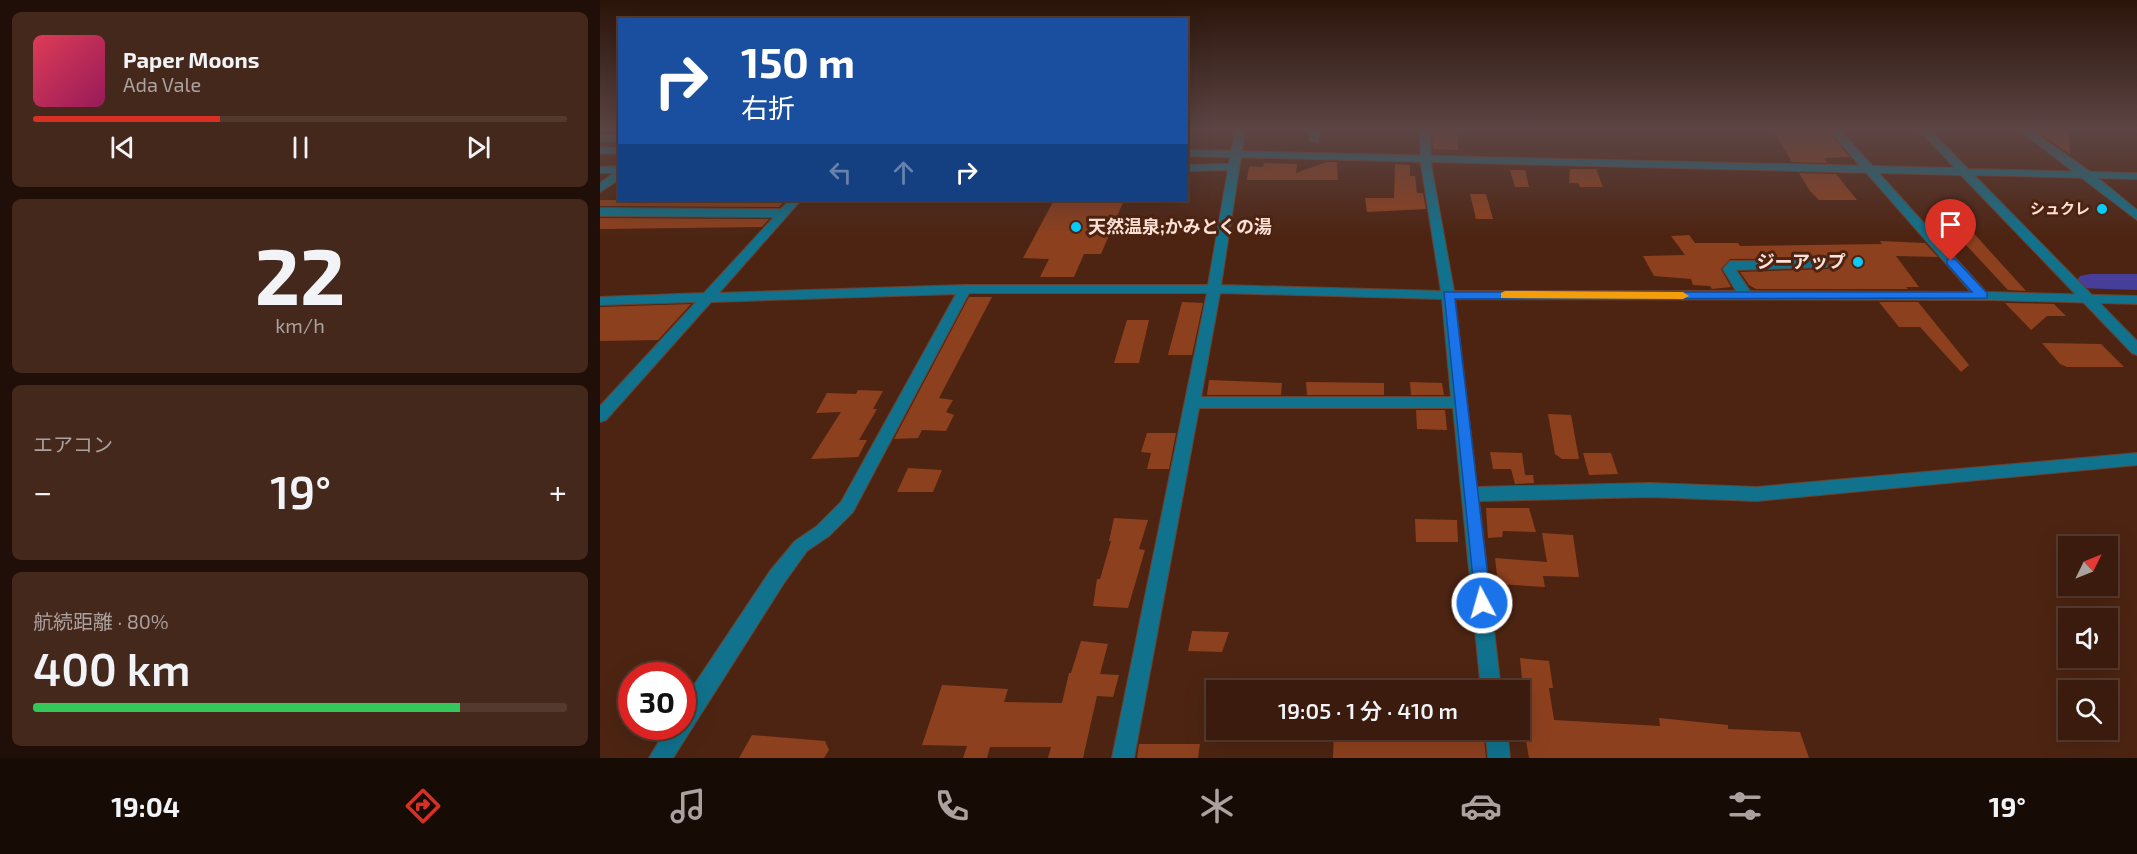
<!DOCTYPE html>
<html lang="ja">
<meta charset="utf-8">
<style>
:root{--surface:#3a1b0e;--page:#45281c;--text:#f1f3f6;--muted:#aba19e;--line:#54392e;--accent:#d93025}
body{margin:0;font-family:"Exo 2","Noto Sans JP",sans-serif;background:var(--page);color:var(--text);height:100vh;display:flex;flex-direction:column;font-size:22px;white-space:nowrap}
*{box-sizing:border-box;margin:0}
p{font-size:20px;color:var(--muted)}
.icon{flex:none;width:33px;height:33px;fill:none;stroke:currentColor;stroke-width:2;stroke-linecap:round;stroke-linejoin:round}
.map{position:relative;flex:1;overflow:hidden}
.panel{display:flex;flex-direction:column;gap:12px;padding:12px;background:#200f08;width:600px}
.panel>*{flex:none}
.top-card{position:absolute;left:18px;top:18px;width:570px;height:183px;border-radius:0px;box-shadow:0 6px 24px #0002,0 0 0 2px var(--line);background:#1a4fa0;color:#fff;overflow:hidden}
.needle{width:39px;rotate:47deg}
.tools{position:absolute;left:1458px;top:536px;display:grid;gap:12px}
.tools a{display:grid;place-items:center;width:60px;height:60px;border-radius:0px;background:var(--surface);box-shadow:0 6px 24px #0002,0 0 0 2px var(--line);font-size:30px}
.speed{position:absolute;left:18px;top:662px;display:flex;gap:12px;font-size:30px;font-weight:700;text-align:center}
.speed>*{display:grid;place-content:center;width:78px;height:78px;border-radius:50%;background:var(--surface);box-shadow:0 6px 24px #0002,0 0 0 2px var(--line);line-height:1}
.speed .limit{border:9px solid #d22;background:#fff;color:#111}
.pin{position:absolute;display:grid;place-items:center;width:51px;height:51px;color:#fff;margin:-62px -26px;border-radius:50% 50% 50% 0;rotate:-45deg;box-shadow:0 0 6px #0007}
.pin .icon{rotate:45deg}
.me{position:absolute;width:66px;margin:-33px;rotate:354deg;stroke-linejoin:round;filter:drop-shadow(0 0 4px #0008)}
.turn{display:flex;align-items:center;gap:21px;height:126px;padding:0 24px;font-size:27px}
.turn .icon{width:78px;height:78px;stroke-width:2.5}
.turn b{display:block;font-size:42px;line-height:51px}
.lanes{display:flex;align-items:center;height:57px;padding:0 24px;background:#0003;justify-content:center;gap:30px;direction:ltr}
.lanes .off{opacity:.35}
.big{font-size:45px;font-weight:600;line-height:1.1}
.panel .tile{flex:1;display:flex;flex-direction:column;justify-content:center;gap:9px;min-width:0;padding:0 21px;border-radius:9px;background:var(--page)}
.panel .dial{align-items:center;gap:0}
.dial b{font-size:78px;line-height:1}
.song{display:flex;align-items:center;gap:18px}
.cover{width:72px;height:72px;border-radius:9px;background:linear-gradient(135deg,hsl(350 70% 55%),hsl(330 70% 35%))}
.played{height:6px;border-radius:3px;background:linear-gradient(90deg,var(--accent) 35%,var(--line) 35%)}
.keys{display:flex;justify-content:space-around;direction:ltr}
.heat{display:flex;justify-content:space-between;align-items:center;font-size:33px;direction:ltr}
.charge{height:9px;border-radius:4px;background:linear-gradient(90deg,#34c759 80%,var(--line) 0)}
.trip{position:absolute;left:606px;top:680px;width:324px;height:60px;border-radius:0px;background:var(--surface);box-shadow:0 6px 24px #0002,0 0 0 2px var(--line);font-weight:600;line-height:60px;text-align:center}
.tabs{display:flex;height:96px;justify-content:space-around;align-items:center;background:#170b06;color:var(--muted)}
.tabs .icon{width:42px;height:42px}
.tabs .active{color:var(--accent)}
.tabs b{font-size:27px;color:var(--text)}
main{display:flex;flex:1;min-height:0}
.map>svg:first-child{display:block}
</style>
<main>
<section class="panel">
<div class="tile">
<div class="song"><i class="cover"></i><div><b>Paper Moons</b><p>Ada Vale</p></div></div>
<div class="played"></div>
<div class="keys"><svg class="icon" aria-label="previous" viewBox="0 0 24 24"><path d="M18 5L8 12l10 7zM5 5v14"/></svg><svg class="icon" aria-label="pause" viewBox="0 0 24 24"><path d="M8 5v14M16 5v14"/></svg><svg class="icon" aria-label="next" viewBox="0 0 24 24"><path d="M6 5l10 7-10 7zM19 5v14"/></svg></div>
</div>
<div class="tile dial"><b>22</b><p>km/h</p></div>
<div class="tile"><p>エアコン</p>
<div class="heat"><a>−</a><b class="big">19°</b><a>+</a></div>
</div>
<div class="tile"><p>航続距離 · 80%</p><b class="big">400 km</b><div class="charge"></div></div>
</section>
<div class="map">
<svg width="1537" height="758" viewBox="0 0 1537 758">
<rect width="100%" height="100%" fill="#4d2412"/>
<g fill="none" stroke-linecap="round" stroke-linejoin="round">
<!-- river -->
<path fill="#463e99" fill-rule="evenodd" d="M1490,274H1537V290L1480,288L1476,282L1480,276Z"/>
</g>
<!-- building -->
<g fill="#8d401e">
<path d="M832,130H857L858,150L833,149Z"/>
<path d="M1173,130H1227L1250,157L1224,158L1227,163L1192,162Z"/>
<path d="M1435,130H1469L1470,154Z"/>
<path d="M727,162H737L738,180H647L649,166L663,167L664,163L697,164L696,173Z"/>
<path d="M795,164L810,165V176H815L817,193H823L826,209L767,212L765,198H794Z"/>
<path d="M970,169H996L1003,187H980L978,183H969Z"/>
<path d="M910,170H925L929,187H915Z"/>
<path d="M1199,173L1236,174L1257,200H1219L1210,191Z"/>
<path d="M870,194H886L893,219H876Z"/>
<path d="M0,200H185L179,207L0,206Z"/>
<path d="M454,200H524L501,254H484L474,277H440L449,259L423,258Z"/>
<path d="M1340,217H1359L1426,291L1408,290Z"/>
<path d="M0,218L169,219L162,227L0,229Z"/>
<path d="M1089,235L1095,243H1138L1140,246L1282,244L1280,241L1325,243L1338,257L1296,256L1319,287H1306L1308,289H1156L1149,285L1140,272L1228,269L1229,260L1222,258L1130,259L1121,269L1131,287L1112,289L1110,286L1093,285L1091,279L1054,276L1043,256L1085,255L1071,236Z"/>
<path d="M369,297H392L339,398L353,400L346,412L354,415L346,431L322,430L318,438L294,439Z"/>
<path d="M582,302L603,303L592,355H568Z"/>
<path d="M1279,302H1318L1369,365L1361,372L1320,327H1299Z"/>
<path d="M1405,303L1454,304L1466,316H1447L1431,330Z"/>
<path d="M91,304L58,340L0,341V307Z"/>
<path d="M527,320H549L539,363H514Z"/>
<path d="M1442,343L1501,344L1524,367H1467L1460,364Z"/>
<path d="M609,380L682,383L681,395H607Z"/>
<path d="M706,382L784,383V395H707Z"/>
<path d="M810,382L842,383L844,395H811Z"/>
<path d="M258,390L283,391L273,409H277L259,440H267L258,457L211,459L241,412L216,413L227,393L256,394Z"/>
<path d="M816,410H845L847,430L817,429Z"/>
<path d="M948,414L971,415L979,459H962L955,454Z"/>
<path d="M547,433H576L569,469H547L551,453L541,452Z"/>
<path d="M890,452L922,453L925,475H933L934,483L915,484L911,469H893Z"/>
<path d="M983,453H1011L1018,474L989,475Z"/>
<path d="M308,468L342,470L333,492H297Z"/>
<path d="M886,508H929L936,532L903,531L902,537L888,538Z"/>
<path d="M514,518L548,520L539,549L545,550L528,608L493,606L497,579H500L511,541H509Z"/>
<path d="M815,519L857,520L858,542H816Z"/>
<path d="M942,533L973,535L979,577L943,576L945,587L898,584L895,558L947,562Z"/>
<path d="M592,631L629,632L622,652L588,651Z"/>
<path d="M481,641L508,644L500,674L519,675L513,697L497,696L483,758H448L451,747H390L387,758H363L367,746L322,745L342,685L408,689L404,702L462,703L469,673H471Z"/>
<path d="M920,658L949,661L953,688H949L954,720L1060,726L1059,718L1128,725V729L1200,732L1209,758H929L921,711H925Z"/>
<path d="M734,729H883L886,758H733Z"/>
<path d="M152,735L225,741L229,750L224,758H139Z"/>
<path d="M539,744H600L598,758H537Z"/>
</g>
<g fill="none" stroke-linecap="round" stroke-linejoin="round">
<defs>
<g id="minor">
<path d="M635,130H645L621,285L841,291L821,164L820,130H830L831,164L854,291H1136L1123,269L1130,261L1222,260L1227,261L1228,264L1227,267L1136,270L1150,291L1371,292L1229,130H1240L1386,292L1537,296V304L1392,300L855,299L877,487L1050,483L1157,487L1537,453V465L1157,501L1050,497L879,501L901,690H881L853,408H599L534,758H512L607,293H369L253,512L229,536L207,551L184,583L73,758H49L68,726H82V703L170,571L195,541L217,526L241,502L356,294L111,302L6,420L0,422V406L96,302L0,305V297L104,293L174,217L0,216V208L181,209L190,200H201L119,293L365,285H608L628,170L586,171V165L629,164ZM620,293L842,299L851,397H601Z"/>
<path d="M710,130H720L718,142L709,140Z"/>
<path d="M1419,130H1431L1492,173L1537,210V220Z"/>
<path d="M0,147L20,148V154L0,153Z"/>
<path d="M20,166V179L0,192V183L14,173H0V167Z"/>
<path d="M885,729H907L910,758H888Z"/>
</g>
<g id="tertiary">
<path d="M1319,130H1330L1368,169L1537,173V179L1374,175L1537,341V355L1532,353L1361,175L586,156V150L1355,168Z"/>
<rect x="0" y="135" width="20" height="6"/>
</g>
</defs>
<!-- minor casing -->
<use href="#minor" stroke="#694231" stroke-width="2"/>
<!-- tertiary casing -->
<use href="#tertiary" stroke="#694231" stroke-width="2"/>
<!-- minor -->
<use href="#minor" fill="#10728d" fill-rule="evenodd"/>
<!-- tertiary -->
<use href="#tertiary" fill="#10728d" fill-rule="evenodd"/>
</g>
<!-- sky -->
<linearGradient id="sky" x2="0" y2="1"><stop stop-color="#2a140a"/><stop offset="0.55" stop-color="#5c4544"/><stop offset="1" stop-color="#5c4544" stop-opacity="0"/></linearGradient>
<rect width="1537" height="236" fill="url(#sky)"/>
<!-- route -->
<path fill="#1a73e8" stroke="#114b97" stroke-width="1.5" d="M1347,259H1355L1387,293V298L855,299L891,603L888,608L882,610L876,608L844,292H1372L1347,264Z"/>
<!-- slow -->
<path fill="#f59e0b" d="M905,291L1083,292L1089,296L1083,299L901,298V293Z"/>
<!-- markers -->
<g fill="#08cbfa" stroke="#4d2412" stroke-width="2">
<circle cx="1502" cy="209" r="6"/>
<circle cx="476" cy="227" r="6"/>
<circle cx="1258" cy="262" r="6"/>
</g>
<g text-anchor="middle" stroke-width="6" stroke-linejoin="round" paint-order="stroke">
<!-- far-poi labels -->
<g font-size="15" font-weight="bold" fill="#fde1d6" stroke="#4d2412" text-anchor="end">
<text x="1490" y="214">シュクレ</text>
</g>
<!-- poi labels -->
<g font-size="18" font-weight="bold" fill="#fde1d6" stroke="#4d2412" text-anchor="start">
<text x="488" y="233">天然温泉;かみとくの湯</text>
<text x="1246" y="268" text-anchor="end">ジーアップ</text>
</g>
</g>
</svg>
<div class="tools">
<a><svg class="needle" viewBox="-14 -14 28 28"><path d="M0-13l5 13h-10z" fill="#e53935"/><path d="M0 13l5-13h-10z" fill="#aba19e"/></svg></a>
<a><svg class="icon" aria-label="sound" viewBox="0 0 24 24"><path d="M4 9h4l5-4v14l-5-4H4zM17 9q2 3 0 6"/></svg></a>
<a><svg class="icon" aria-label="search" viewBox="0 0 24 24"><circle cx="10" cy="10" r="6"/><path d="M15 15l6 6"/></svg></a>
</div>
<div class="speed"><div class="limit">30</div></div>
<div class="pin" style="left:1351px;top:261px;background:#d93025"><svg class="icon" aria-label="arrive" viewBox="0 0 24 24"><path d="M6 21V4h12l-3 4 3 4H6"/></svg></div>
<svg class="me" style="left:882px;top:603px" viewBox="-20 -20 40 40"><circle r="17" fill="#1a73e8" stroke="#fff" stroke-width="3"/><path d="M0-11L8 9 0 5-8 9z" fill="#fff"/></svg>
<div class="trip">19:05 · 1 分 · 410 m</div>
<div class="top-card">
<div class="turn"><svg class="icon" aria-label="right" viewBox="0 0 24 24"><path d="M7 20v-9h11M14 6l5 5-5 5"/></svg><div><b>150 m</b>右折</div></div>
<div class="lanes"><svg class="icon off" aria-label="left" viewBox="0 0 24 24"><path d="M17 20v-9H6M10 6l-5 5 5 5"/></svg><svg class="icon off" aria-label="ahead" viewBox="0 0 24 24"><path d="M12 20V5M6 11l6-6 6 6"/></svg><svg class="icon" aria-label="right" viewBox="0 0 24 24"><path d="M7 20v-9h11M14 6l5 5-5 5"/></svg></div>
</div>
</div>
</main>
<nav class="tabs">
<b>19:04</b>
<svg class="icon active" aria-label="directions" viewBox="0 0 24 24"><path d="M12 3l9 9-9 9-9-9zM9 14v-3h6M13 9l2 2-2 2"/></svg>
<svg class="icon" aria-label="music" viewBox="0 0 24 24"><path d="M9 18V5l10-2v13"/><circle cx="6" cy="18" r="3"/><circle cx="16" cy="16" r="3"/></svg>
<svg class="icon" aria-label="phone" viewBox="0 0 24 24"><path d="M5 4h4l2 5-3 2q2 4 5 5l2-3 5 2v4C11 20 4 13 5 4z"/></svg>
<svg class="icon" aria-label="climate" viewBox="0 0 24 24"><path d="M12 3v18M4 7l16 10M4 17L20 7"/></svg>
<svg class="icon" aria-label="car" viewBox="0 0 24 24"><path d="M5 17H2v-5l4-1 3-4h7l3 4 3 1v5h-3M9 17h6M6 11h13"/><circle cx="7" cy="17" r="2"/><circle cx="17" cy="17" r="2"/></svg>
<svg class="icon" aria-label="filters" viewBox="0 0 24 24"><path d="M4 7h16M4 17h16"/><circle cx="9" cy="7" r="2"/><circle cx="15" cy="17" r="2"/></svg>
<b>19°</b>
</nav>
